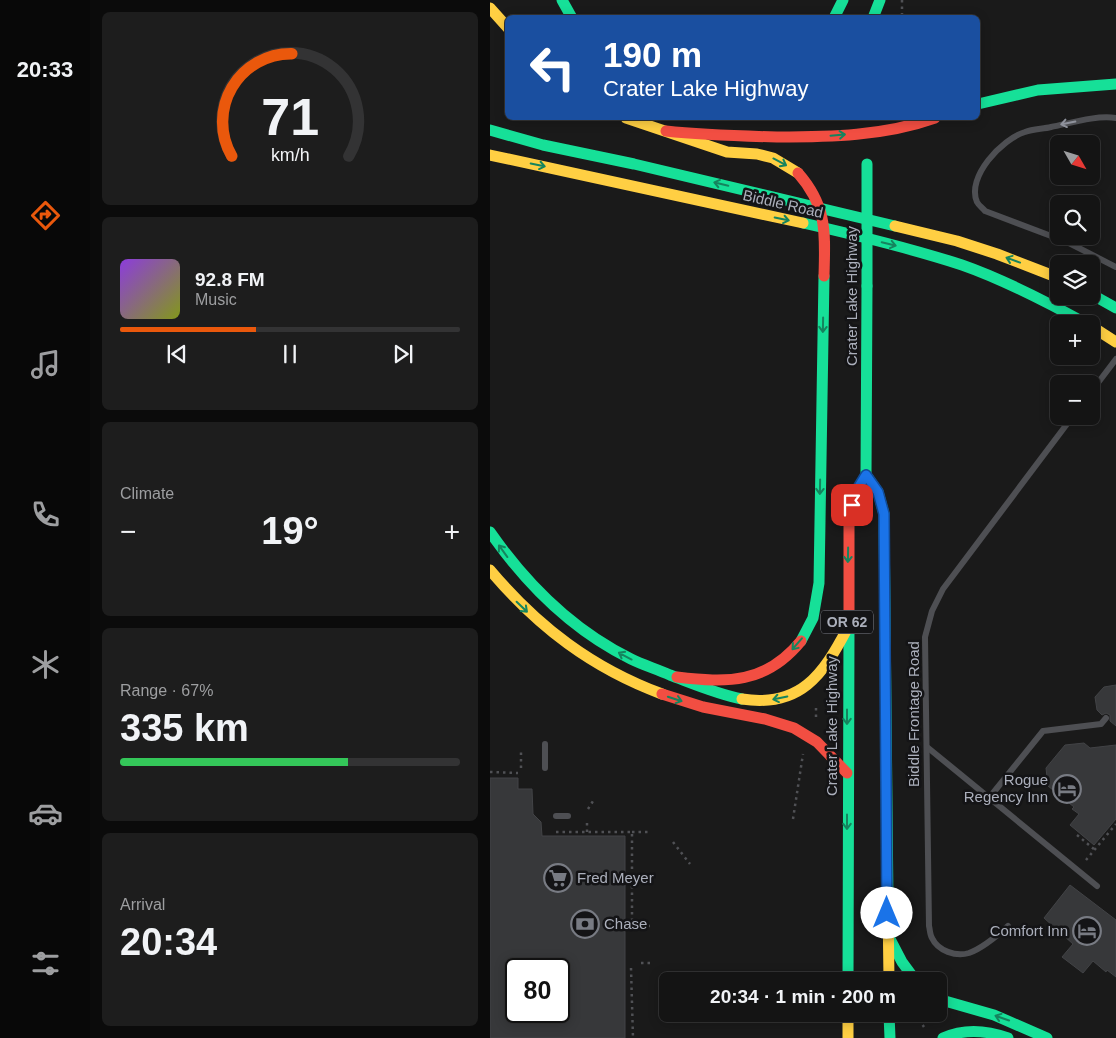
<!DOCTYPE html>
<meta charset="utf-8">
<style>
:root{--surface:#141414;--page:#1d1d1d;--text:#f1f3f6;--muted:#9d9ea0;--line:#333334;--accent:#ea580c}
body{margin:0;font-family:Helvetica,sans-serif;background:var(--page);color:var(--text);height:100vh;display:flex;flex-direction:column;font-size:19px;white-space:nowrap}
*{box-sizing:border-box;margin:0}
p{font-size:16px;color:var(--muted)}
.icon{flex:none;width:28px;height:28px;fill:none;stroke:currentColor;stroke-width:2;stroke-linecap:round;stroke-linejoin:round}
.map{position:relative;flex:1;overflow:hidden}
.drawer{display:flex;flex-direction:column;gap:12px;padding:12px;background:#0b0b0b;width:400px}
.drawer>*{flex:none}
.hud{position:absolute;left:15px;top:15px;width:475px;height:105px;border-radius:8px;box-shadow:0 2px 12px #0003,0 0 0 1px var(--line);background:#1a4fa0;color:#fff;overflow:hidden}
.needle{width:32px;rotate:129deg}
.buttons{position:absolute;left:560px;top:135px;display:grid;gap:10px}
.buttons a{display:grid;place-items:center;width:50px;height:50px;border-radius:8px;background:var(--surface);box-shadow:0 2px 12px #0003,0 0 0 1px var(--line);font-size:25px}
.speed{position:absolute;left:15px;top:958px;display:flex;gap:10px;font-size:25px;font-weight:700;text-align:center}
.speed>*{display:grid;place-content:center;width:65px;height:65px;border-radius:50%;background:var(--surface);box-shadow:0 2px 12px #0003,0 0 0 1px var(--line);line-height:1}
.speed .limit{border:2px solid #111;border-radius:8px;background:#fff;color:#111}
.pin{position:absolute;display:grid;place-items:center;width:42px;height:42px;color:#fff;margin:-21px;border-radius:10px;box-shadow:0 2px 8px #0006}
.me{position:absolute;width:55px;margin:-28px;rotate:0deg;stroke-linejoin:round;filter:drop-shadow(0 0 4px #0008)}
.turn{display:flex;align-items:center;gap:18px;height:105px;padding:0 15px;font-size:22px}
.turn .icon{width:65px;height:65px;stroke-width:2.5}
.turn b{display:block;font-size:35px;line-height:42px}
.big{font-size:38px;font-weight:700;line-height:1.1}
.drawer .widget{flex:1;display:flex;flex-direction:column;justify-content:center;gap:8px;min-width:0;padding:0 18px;border-radius:8px;background:var(--page)}
.drawer .dial{align-items:center;gap:0}
.dial svg{height:130px;overflow:visible;fill:none;stroke:var(--line);stroke-width:7;stroke-linecap:round;text-anchor:middle}
.dial text{fill:var(--text);stroke:none}
.song{display:flex;align-items:center;gap:15px}
.cover{width:60px;height:60px;border-radius:8px;background:linear-gradient(135deg,hsl(270 70% 55%),hsl(70 70% 35%))}
.played{height:5px;border-radius:2px;background:linear-gradient(90deg,var(--accent) 40%,var(--line) 40%)}
.keys{display:flex;justify-content:space-around;direction:ltr}
.heat{display:flex;justify-content:space-between;align-items:center;font-size:28px;direction:ltr}
.charge{height:8px;border-radius:4px;background:linear-gradient(90deg,#34c759 67%,var(--line) 0)}
.trip{position:absolute;left:169px;top:972px;width:288px;height:50px;border-radius:8px;background:var(--surface);box-shadow:0 2px 12px #0003,0 0 0 1px var(--line);font-weight:700;line-height:50px;text-align:center}
main{display:flex;flex:1;min-height:0}
.tabs{display:flex;flex-direction:column;width:90px;justify-content:space-around;align-items:center;background:#080808;color:var(--muted)}
.tabs .icon{width:35px;height:35px}
.tabs .on{color:var(--accent)}
.tabs b{font-size:22px;color:var(--text)}
.map>svg:first-child{display:block}
</style>
<main>
<nav class="tabs">
<b>20:33</b>
<svg class="icon on" aria-label="directions" viewBox="0 0 24 24"><path d="M12 3l9 9-9 9-9-9zM9 14v-3h6M13 9l2 2-2 2"/></svg>
<svg class="icon" aria-label="music" viewBox="0 0 24 24"><path d="M9 18V5l10-2v13"/><circle cx="6" cy="18" r="3"/><circle cx="16" cy="16" r="3"/></svg>
<svg class="icon" aria-label="phone" viewBox="0 0 24 24"><path d="M5 4h4l2 5-3 2q2 4 5 5l2-3 5 2v4C11 20 4 13 5 4z"/></svg>
<svg class="icon" aria-label="climate" viewBox="0 0 24 24"><path d="M12 3v18M4 7l16 10M4 17L20 7"/></svg>
<svg class="icon" aria-label="car" viewBox="0 0 24 24"><path d="M5 17H2v-5l4-1 3-4h7l3 4 3 1v5h-3M9 17h6M6 11h13"/><circle cx="7" cy="17" r="2"/><circle cx="17" cy="17" r="2"/></svg>
<svg class="icon" aria-label="filters" viewBox="0 0 24 24"><path d="M4 7h16M4 17h16"/><circle cx="9" cy="7" r="2"/><circle cx="15" cy="17" r="2"/></svg>
</nav>
<section class="drawer">
<div class="widget dial"><svg viewBox="0 0 100 80">
<path d="M14 69A42 42 0 1 1 86 69"/>
<path d="M14 69A42 42 0 0 1 51 6" stroke="#ea580c"/>
<text x="50" y="56" font-size="32" font-weight="700">71</text>
<text x="50" y="72" font-size="11">km/h</text>
</svg></div>
<div class="widget">
<div class="song"><i class="cover"></i><div><b>92.8 FM</b><p>Music</p></div></div>
<div class="played"></div>
<div class="keys"><svg class="icon" aria-label="previous" viewBox="0 0 24 24"><path d="M18 5L8 12l10 7zM5 5v14"/></svg><svg class="icon" aria-label="pause" viewBox="0 0 24 24"><path d="M8 5v14M16 5v14"/></svg><svg class="icon" aria-label="next" viewBox="0 0 24 24"><path d="M6 5l10 7-10 7zM19 5v14"/></svg></div>
</div>
<div class="widget"><p>Climate</p>
<div class="heat"><a>−</a><b class="big">19°</b><a>+</a></div>
</div>
<div class="widget"><p>Range · 67%</p><b class="big">335 km</b><div class="charge"></div></div>
<div class="widget"><p>Arrival</p><b class="big">20:34</b></div>
</section>
<div class="map">
<svg width="626" height="1038" viewBox="0 0 626 1038">
<rect width="100%" height="100%" fill="#1a1a1a"/>
<!-- building -->
<g fill="#37383a" stroke="#424346" fill-rule="evenodd">
<path d="M626,685V726L620,721V715L616,713L612,715L607,710L605,697L614,687Z"/>
<path d="M594,743L600,748L626,745V819L604,845L580,825L589,814L582,809L584,807L558,786L556,768L575,745Z"/>
<path d="M0,778H28V789H42L43,814L51,822L52,836H135V1038H0ZM26,969H69V1011H26Z"/>
<path d="M580,885L626,920V977L617,970L616,972L603,961L593,973L572,957L583,944L554,918Z"/>
</g>
<g fill="none" stroke-linecap="round" stroke-linejoin="round">
<!-- path -->
<g stroke="#505155" stroke-width="2.5" stroke-dasharray="2.5 4" stroke-linecap="butt">
<path d="M412,0V18"/>
<path d="M326,717V707"/>
<path d="M31,768V752"/>
<path d="M0,772L28,773"/>
<path d="M98,809L105,798"/>
<path d="M303,819L313,754"/>
<path d="M66,832H142V920"/>
<path d="M97,832V822"/>
<path d="M142,832H160"/>
<path d="M587,835L605,850"/>
<path d="M183,842L200,864"/>
<path d="M596,860L626,824"/>
<path d="M151,925L161,926"/>
<path d="M151,963H161"/>
<path d="M141,968L143,1038"/>
<path d="M428,1014L427,1017L434,1027"/>
</g>
<!-- lane -->
<g stroke="#4e4f53" stroke-width="6">
<path d="M626,118C606,115 581,123 561,127C553,129 543,129 535,132C512,139 476,177 487,202C489,206 493,208 495,211L577,242L626,267"/>
<path d="M601,392L626,359"/>
<path d="M437,747L607,886"/>
<path d="M55,768V744"/>
<path d="M499,798L553,731L611,724L616,718"/>
<path d="M66,816H78"/>
<path d="M518,926C507,936 493,948 479,953C466,957 448,951 442,938C440,935 440,930 439,926L435,637L442,611L453,589L583,416"/>
</g>
<!-- fast -->
<g stroke="#16e098" stroke-width="11">
<path d="M72,0L82,18"/>
<path d="M344,18L353,0"/>
<path d="M383,18L390,0"/>
<path d="M488,104L548,90L626,84"/>
<path d="M0,130L53,145L144,164L405,226"/>
<path d="M313,223C366,235 420,248 472,265C515,280 557,302 597,324"/>
<path d="M601,294L626,308"/>
<path d="M376,475L388,492L394,514L398,904"/>
<path d="M370,485L376,475L377,286"/>
<path d="M0,532C37,585 82,630 141,659C153,665 167,669 180,675C204,684 227,694 252,699"/>
<path d="M311,641L323,618L329,583L334,276"/>
<path d="M399,937L412,962L426,981"/>
<path d="M358,981L359,627"/>
<path d="M448,999L504,1015L557,1038"/>
<path d="M399,1014L400,1038"/>
<path d="M453,1038C475,1028 496,1030 518,1038"/>
</g>
<!-- slow -->
<g stroke="#ffcf43" stroke-width="11">
<path d="M0,8L18,28"/>
<path d="M136,118L237,152L267,154L283,158L308,173"/>
<path d="M0,155L313,223"/>
<path d="M405,226L467,241L507,254L569,278"/>
<path d="M601,326L626,342"/>
<path d="M0,570C48,627 102,668 172,694"/>
<path d="M252,699C310,708 333,675 357,629"/>
<path d="M398,904L399,981"/>
<path d="M358,1014V1038"/>
</g>
<!-- jam -->
<g stroke="#f24e42" stroke-width="11">
<path d="M176,131C213,135 249,136 287,137C340,137 394,136 445,118"/>
<path d="M359,627V517L365,493L370,485"/>
<path d="M187,677C237,683 276,684 311,641"/>
<path d="M172,694L213,707L275,719L304,728L327,742L357,773"/>
</g>
<!-- fast-bridge -->
<path stroke="#16e098" stroke-width="11" d="M377,164V286"/>
<!-- jam-bridge -->
<path stroke="#f24e42" stroke-width="11" d="M308,173C338,207 335,234 334,276"/>
</g>
<!-- one-way arrows -->
<defs><path id="oneway-shaft" d="M-6 0H5M1.5-3L5.5 0L1.5 3" fill="none" stroke-width="1.6" stroke-linecap="round" stroke-linejoin="round" transform="scale(1.25)"/></defs>
<use stroke="#8f929c" href="#oneway-shaft" transform="translate(578 123) rotate(169)"/>
<g stroke="#15845e">
<use href="#oneway-shaft" transform="translate(348 135) rotate(-5)"/>
<use href="#oneway-shaft" transform="translate(290 162) rotate(28)"/>
<use href="#oneway-shaft" transform="translate(48 165) rotate(12)"/>
<use href="#oneway-shaft" transform="translate(231 184) rotate(-167)"/>
<use href="#oneway-shaft" transform="translate(292 219) rotate(12)"/>
<use href="#oneway-shaft" transform="translate(399 244) rotate(14)"/>
<use href="#oneway-shaft" transform="translate(523 260) rotate(-160)"/>
<use href="#oneway-shaft" transform="translate(333 325) rotate(91)"/>
<use href="#oneway-shaft" transform="translate(330 487) rotate(91)"/>
<use href="#oneway-shaft" transform="translate(13 551) rotate(-126)"/>
<use href="#oneway-shaft" transform="translate(358 555) rotate(91)"/>
<use href="#oneway-shaft" transform="translate(32 607) rotate(44)"/>
<use href="#oneway-shaft" transform="translate(307 644) rotate(131)"/>
<use href="#oneway-shaft" transform="translate(135 656) rotate(-152)"/>
<use href="#oneway-shaft" transform="translate(290 698) rotate(168)"/>
<use href="#oneway-shaft" transform="translate(185 699) rotate(18)"/>
<use href="#oneway-shaft" transform="translate(357 717) rotate(90)"/>
<use href="#oneway-shaft" transform="translate(357 822) rotate(90)"/>
<use href="#oneway-shaft" transform="translate(512 1018) rotate(-161)"/>
</g>
<g fill="none" stroke-linecap="round" stroke-linejoin="round">
<defs>
<path id="route" d="M362,505L365,493L376,475L388,492L394,514L397,913"/>
</defs>
<!-- route casing -->
<use href="#route" stroke="#114b97" stroke-width="12"/>
<!-- route -->
<use href="#route" stroke="#1a73e8" stroke-width="9"/>
</g>
<!-- icons -->
<defs>
<symbol id="hotel-ring" viewBox="-11 -11 22 22"><circle r="9.5" fill="#141416" stroke="#787b83" stroke-width="1.5"/><path d="M-6-4.5h1.5V1H6V5H4.5V3h-9V5H-6ZM-4 0a1.8 1.8 0 1 1 3.6 0ZM.5 0V-2.5h3Q6-2.5 6 0Z" fill="#787b83"/></symbol>
<symbol id="supermarket-ring" viewBox="-11 -11 22 22"><circle r="9.5" fill="#141416" stroke="#787b83" stroke-width="1.5"/><path d="M-6-5.5h2.5l.6 2H6L4.5 2H-2.5L-4.4-4H-6ZM-1.5 3.2a1.3 1.3 0 1 0 .1 0ZM3 3.2a1.3 1.3 0 1 0 .1 0Z" fill="#787b83"/></symbol>
<symbol id="bank-ring" viewBox="-11 -11 22 22"><circle r="9.5" fill="#141416" stroke="#787b83" stroke-width="1.5"/><path d="M-6-4H6V4H-6ZM0-2.3a2.3 2.3 0 1 0 0 4.6a2.3 2.3 0 1 0 0-4.6Z" fill="#787b83"/></symbol>
</defs>
<g fill-rule="evenodd">
<use href="#hotel-ring" x="561" y="773" width="32" height="32"/>
<use href="#supermarket-ring" x="52" y="862" width="32" height="32"/>
<use href="#bank-ring" x="79" y="908" width="32" height="32"/>
<use href="#hotel-ring" x="581" y="915" width="32" height="32"/>
</g>
<g text-anchor="middle" stroke-width="5" stroke-linejoin="round" paint-order="stroke">
<!-- shield labels -->
<rect fill="#141416" stroke="#7e808a" stroke-width="1" x="331" y="610.5" width="52" height="23" rx="4"/>
<g font-size="14" font-weight="bold" fill="#abafbb">
<text x="357" y="627">OR 62</text>
</g>
<!-- street labels -->
<g font-size="15" fill="#abafbb" stroke="#141416">
<text transform="translate(293 204) rotate(13)" y="5">Biddle Road</text>
<text transform="translate(362 296) rotate(-90)" y="5">Crater Lake Highway</text>
<text transform="translate(424 714) rotate(-90)" y="5">Biddle Frontage Road</text>
<text transform="translate(342 726) rotate(-90)" y="5">Crater Lake Highway</text>
</g>
<!-- poi labels -->
<g font-size="15" fill="#abafbb" stroke="#141416" text-anchor="end">
<text x="558" y="785">Rogue<tspan x="558" dy="17">Regency Inn</tspan></text>
<text x="87" y="883" text-anchor="start">Fred Meyer</text>
<text x="114" y="929" text-anchor="start">Chase</text>
<text x="578" y="936">Comfort Inn</text>
</g>
</g>
</svg>
<div class="buttons">
<a><svg class="needle" viewBox="-14 -14 28 28"><path d="M0-13l5 13h-10z" fill="#e53935"/><path d="M0 13l5-13h-10z" fill="#9d9ea0"/></svg></a>
<a><svg class="icon" aria-label="search" viewBox="0 0 24 24"><circle cx="10" cy="10" r="6"/><path d="M15 15l6 6"/></svg></a>
<a><svg class="icon" aria-label="layers" viewBox="0 0 24 24"><path d="M12 4l9 5-9 5-9-5zM3 14l9 5 9-5"/></svg></a>
<a>+</a>
<a>−</a>
</div>
<div class="speed"><div class="limit">80</div></div>
<div class="pin" style="left:362px;top:505px;background:#d93025"><svg class="icon" aria-label="arrive" viewBox="0 0 24 24"><path d="M6 21V4h12l-3 4 3 4H6"/></svg></div>
<svg class="me" style="left:397px;top:913px" viewBox="-20 -20 40 40"><circle r="19" fill="#fff"/><path d="M0-13L10 11 0 6-10 11z" fill="#1a73e8"/></svg>
<div class="trip">20:34 · 1 min · 200 m</div>
<div class="hud">
<div class="turn"><svg class="icon" aria-label="left" viewBox="0 0 24 24"><path d="M17 20v-9H6M10 6l-5 5 5 5"/></svg><div><b>190 m</b>Crater Lake Highway</div></div>
</div>
</div>
</main>
